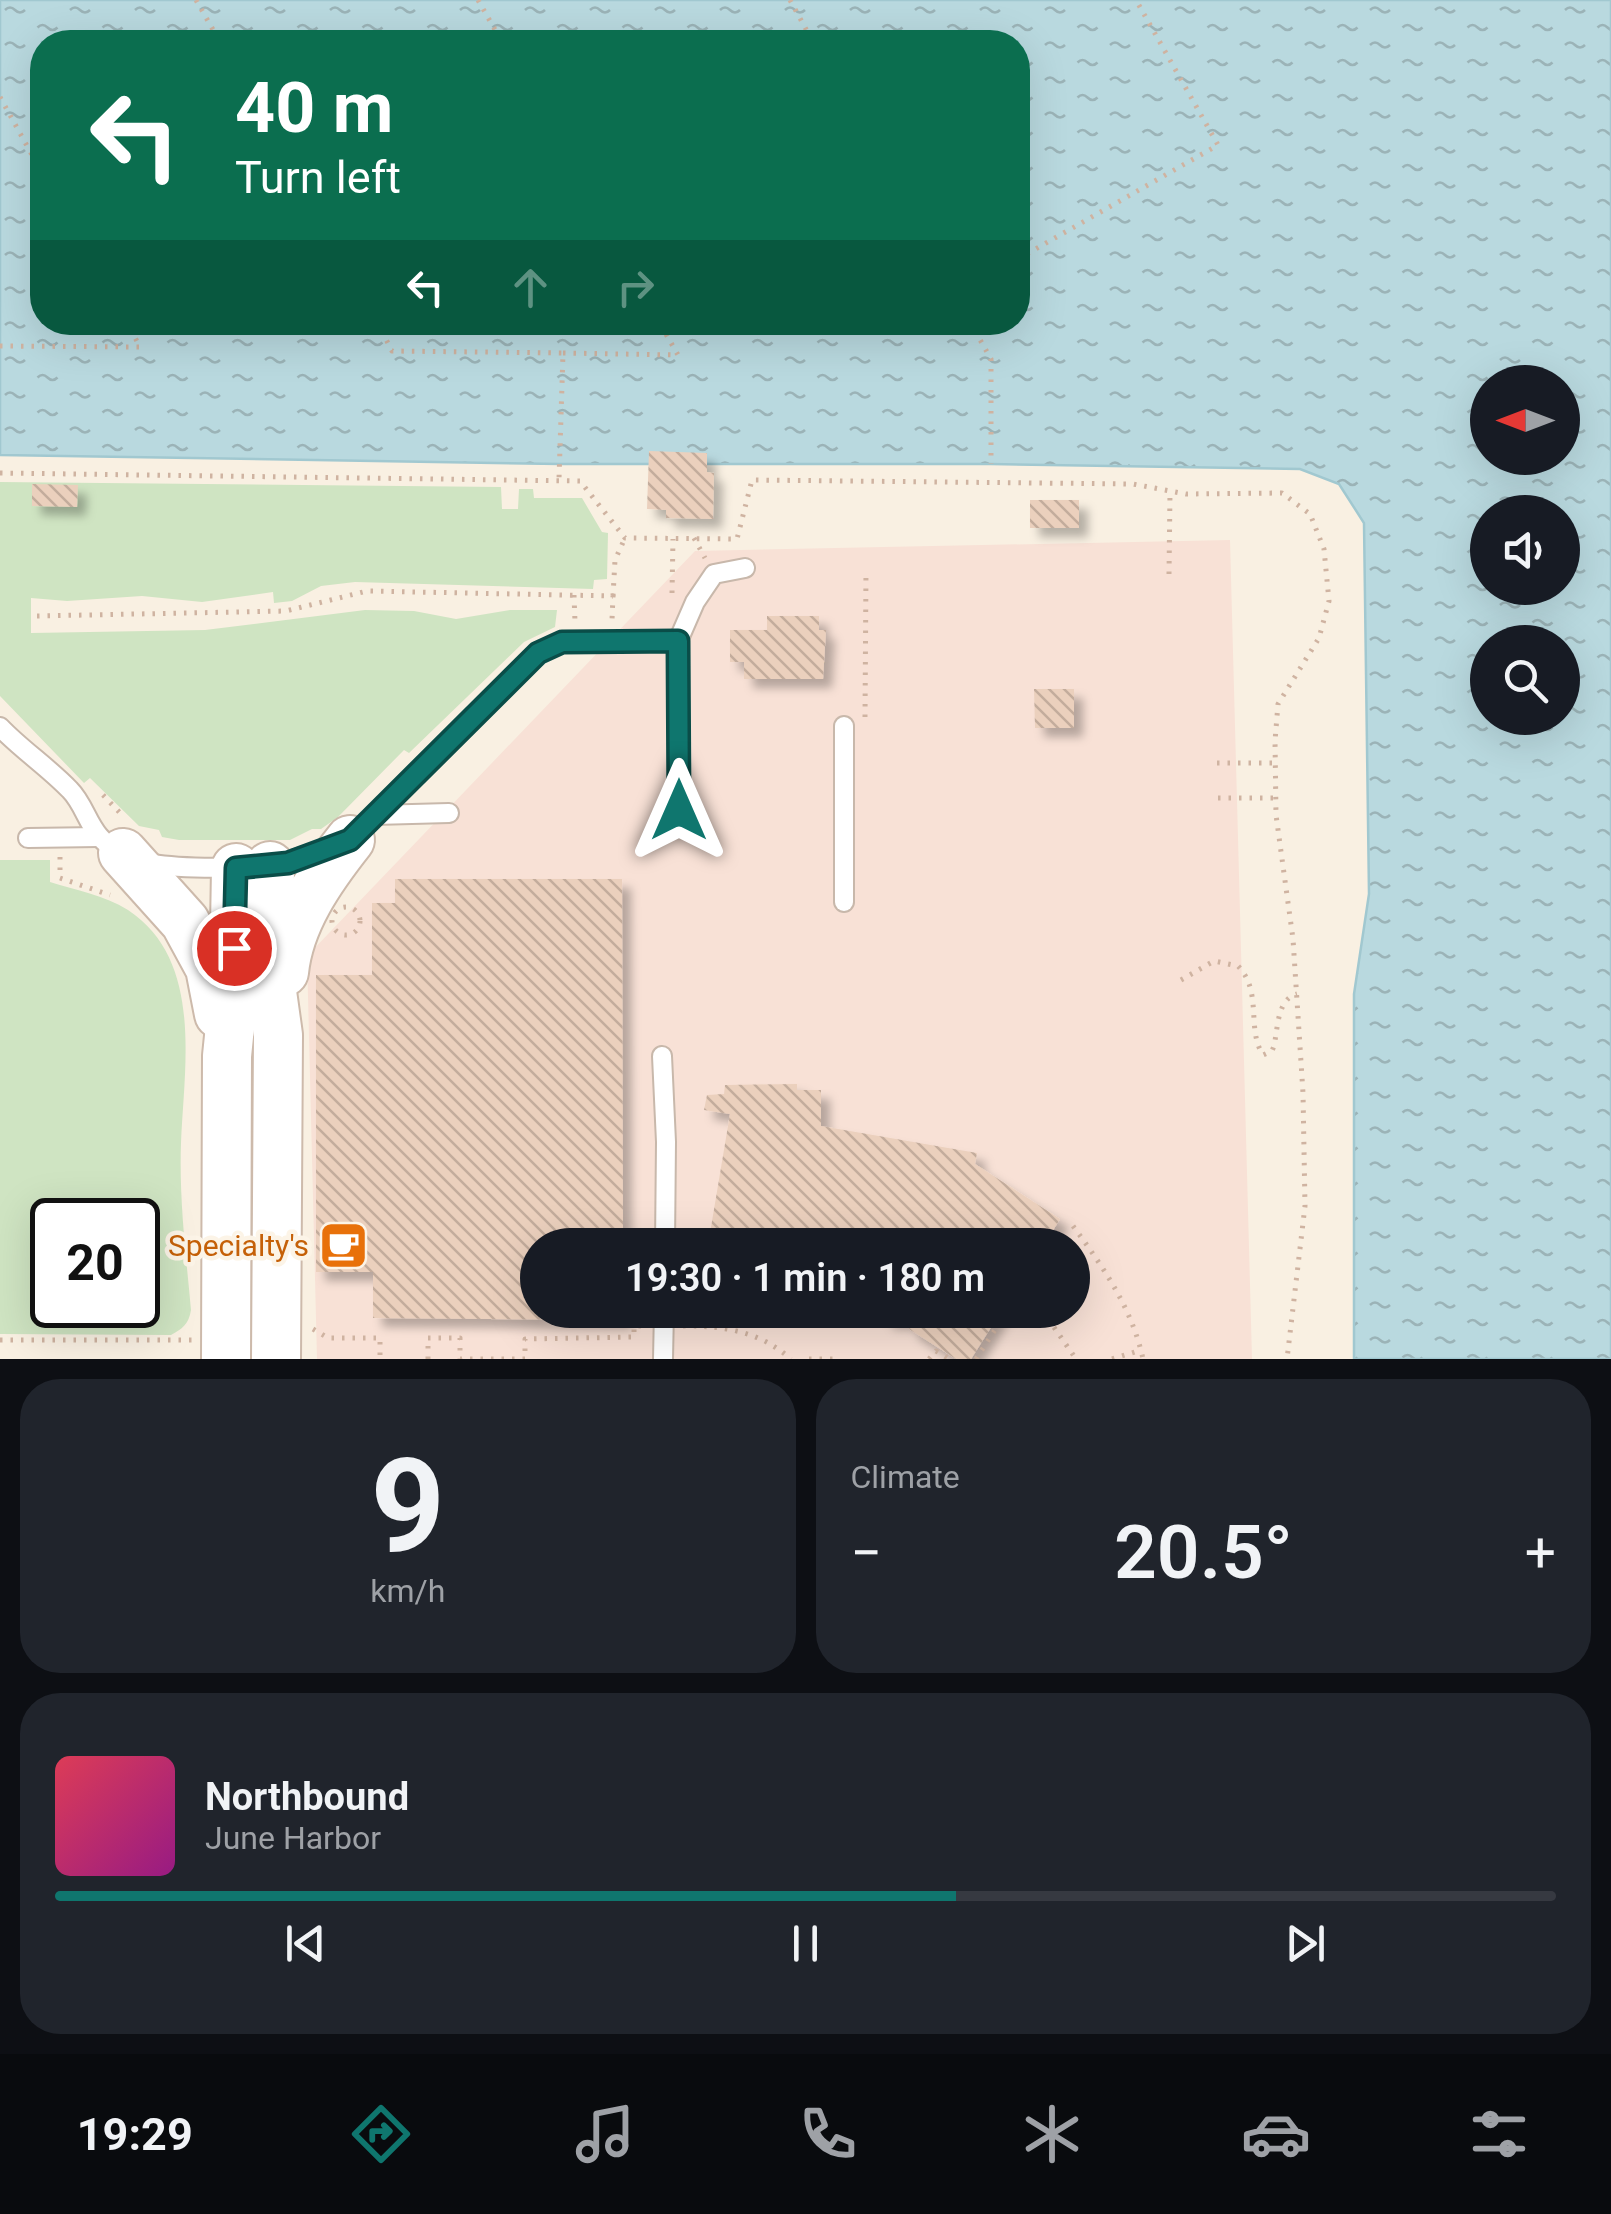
<!DOCTYPE html>
<meta charset="utf-8">
<style>
:root{--surface:#171b24;--page:#20242c;--text:#f1f3f6;--muted:#9ea1a6;--line:#363941;--accent:#0f766e}
body{margin:0;font-family:Roboto,sans-serif;background:var(--page);color:var(--text);height:100vh;display:flex;flex-direction:column;font-size:38px;white-space:nowrap}
*{box-sizing:border-box;margin:0}
p{font-size:32px;color:var(--muted)}
.icon{flex:none;width:55px;height:55px;fill:none;stroke:currentColor;stroke-width:2;stroke-linecap:round;stroke-linejoin:round}
.map{position:relative;height:1359px;overflow:hidden}
.side{display:flex;flex-direction:column;gap:20px;padding:20px;background:#0d0f14;flex:1}
.side>*{flex:none}
.banner{position:absolute;left:30px;top:30px;width:1000px;height:305px;border-radius:40px;box-shadow:0 10px 40px #0002;background:#0b6e4f;color:#fff;overflow:hidden}
.needle{width:65px;rotate:270deg}
.buttons{position:absolute;left:1470px;top:365px;display:grid;gap:20px}
.buttons a{display:grid;place-items:center;width:110px;height:110px;border-radius:50%;background:var(--surface);box-shadow:0 10px 40px #0002;font-size:50px}
.speed{position:absolute;left:30px;top:1198px;display:flex;gap:20px;font-size:50px;font-weight:700;text-align:center}
.speed>*{display:grid;place-content:center;width:130px;height:130px;border-radius:50%;background:var(--surface);box-shadow:0 10px 40px #0002;line-height:1}
.speed .limit{border:5px solid #111;border-radius:15px;background:#fff;color:#111}
.pin{position:absolute;display:grid;place-items:center;width:85px;height:85px;color:#fff;margin:-42px;border:5px solid #fff;border-radius:50%;box-shadow:0 2px 10px #0007}
.me{position:absolute;width:110px;margin:-55px;rotate:0deg;stroke-linejoin:round;filter:drop-shadow(0 0 8px #0008)}
.turn{display:flex;align-items:center;gap:35px;height:210px;padding:0 40px;font-size:45px}
.turn .icon{width:130px;height:130px;stroke-width:2.5}
.turn b{display:block;font-size:70px;line-height:85px}
.lanes{display:flex;align-items:center;height:95px;padding:0 40px;background:#0003;justify-content:center;gap:50px;direction:ltr}
.lanes .off{opacity:.35}
.big{font-size:75px;font-weight:600;line-height:1.1}
.side .tile{flex:1;display:flex;flex-direction:column;justify-content:center;gap:15px;min-width:0;padding:0 35px;border-radius:40px;background:var(--page)}
.side .dial{align-items:center;gap:0}
.dial b{font-size:130px;line-height:1}
.song{display:flex;align-items:center;gap:30px}
.cover{width:120px;height:120px;border-radius:15px;background:linear-gradient(135deg,hsl(350 70% 55%),hsl(310 70% 35%))}
.played{height:10px;border-radius:5px;background:linear-gradient(90deg,var(--accent) 60%,var(--line) 60%)}
.keys{display:flex;justify-content:space-around;direction:ltr}
.heat{display:flex;justify-content:space-between;align-items:center;font-size:55px;direction:ltr}
.side .tiles{flex:1;display:grid;gap:20px;grid-template-columns:1fr 1fr}
.tile:last-child{grid-column:span 2}
.trip{position:absolute;left:520px;top:1228px;width:570px;height:100px;border-radius:50px;background:var(--surface);box-shadow:0 10px 40px #0002;font-weight:600;line-height:100px;text-align:center}
.tabs{display:flex;height:160px;justify-content:space-around;align-items:center;background:#090b0e;color:var(--muted)}
.tabs .icon{width:70px;height:70px}
.tabs .current{color:var(--accent)}
.tabs b{font-size:45px;color:var(--text)}
.map>svg:first-child{display:block}
</style>
<div class="map">
<svg width="1611" height="1359" viewBox="0 0 1611 1359">
<defs>
<pattern id="water-ripples" width="26" height="14" patternUnits="userSpaceOnUse" patternTransform="scale(2.5)"><rect width="26" height="14" fill="#b9d9df"/><path d="M2 4q2-2 4 0t4 0M15 11q2-2 4 0t4 0" fill="none" stroke="#9bb3b7"/></pattern>
<pattern id="building-back-hatch" width="6" height="6" patternUnits="userSpaceOnUse" patternTransform="scale(2.5)"><rect width="6" height="6" fill="#ebd0bd"/><path d="M-1 5l2 2M0 0l6 6M5-1l2 2" fill="none" stroke="#c3ac9c"/></pattern>
<filter id="shadow"><feDropShadow dx="9" dy="9" stdDeviation="5" flood-color="#0004"/></filter>
</defs>
<rect width="100%" height="100%" fill="#f9f0e2"/>
<!-- commercial -->
<path fill="#f8e1d6" fill-rule="evenodd" d="M1230,540L1252,1359H317L307,956L695,551ZM538,1245H1072V1310H538Z"/>
<!-- grass -->
<g fill="#cfe4c2" fill-rule="evenodd">
<path d="M0,482L501,487L502,509H518L519,489H533L534,498H582L602,532L608,533L607,579L594,580L593,589L355,582L321,586L292,601L274,603L273,592L202,602L142,596L67,601L31,598V633L205,630L365,610L414,611L456,619L510,610H557L555,627L524,642L409,753L404,750L338,817L321,829H312L290,840H179L162,837L159,830L139,826L90,778L84,783L0,696Z"/>
<path d="M0,860H50V882C76,890 104,895 128,910C204,960 184,1067 181,1143C179,1199 186,1255 191,1310C189,1324 182,1329 171,1335L0,1334ZM52,1220H138V1305H52Z"/>
</g>
<!-- water -->
<path fill="url(#water-ripples)" stroke="#a1c8d0" stroke-width="2.5" fill-rule="evenodd" d="M0,0H1611V1359H1354V994L1369,894L1364,523L1339,484L1300,469L991,464H560L0,455ZM42,42H1018V322H42ZM1488,382H1562V458H1488ZM1488,512H1562V588H1488ZM1488,642H1562V718H1488Z"/>
<!-- building -->
<g fill="url(#building-back-hatch)" filter="url(#shadow)">
<path d="M649,451L707,453V472L714,473L713,519L666,518V510L647,509Z"/>
<path d="M32,484L78,485L77,507L32,506Z"/>
<rect x="1030" y="500" width="49" height="28"/>
<path d="M767,616H819V630H826L823,679H744V662H730V630H767Z"/>
<path d="M1034,689H1074V728H1035Z"/>
<path d="M395,879H622L623,1245H538V1310H623V1320L373,1318V1272H316V975H372V903H395Z"/>
<path d="M797,1084V1090H821V1126L977,1153L975,1164L1060,1219L1044,1245H708L730,1114L704,1110L707,1095L724,1094L725,1085Z"/>
<path d="M875,1310H1002L971,1359H956L909,1329L911,1325L903,1320H883L886,1314Z"/>
</g>
<g fill="none" stroke-linecap="round" stroke-linejoin="round">
<defs>
<g id="lane">
<path d="M844,726V902"/>
<path d="M0,727C22,750 48,767 70,790C83,803 87,822 99,836C129,872 190,867 232,868"/>
<path d="M679,810L678,641L695,602L714,574L745,568"/>
<path d="M375,815L449,813"/>
<path d="M28,838L99,837"/>
<path d="M353,838L538,653L562,642L678,641"/>
<path d="M273,866L329,848"/>
<path d="M662,1056L666,1142L665,1245"/>
<path d="M663,1359L664,1310"/>
</g>
<g id="secondary">
<path d="M123,853L185,922L210,968L219,1014"/>
<path d="M270,866L269,970L278,1035L276,1359"/>
<path d="M284,972C289,922 320,878 350,840"/>
<path d="M226,1359L227,1056L234,987L236,868"/>
</g>
</defs>
<!-- lane casing -->
<use href="#lane" stroke="#c8b8ab" stroke-width="22"/>
<!-- secondary casing -->
<use href="#secondary" stroke="#cdbaab" stroke-width="52"/>
<!-- path -->
<g stroke="#cfb3a1" stroke-width="5" stroke-dasharray="2.5 8" stroke-linecap="butt">
<path d="M196,0L220,42"/>
<path d="M478,0L502,42"/>
<path d="M790,0L813,42"/>
<path d="M0,97L42,173"/>
<path d="M1018,259L1218,145L1136,0"/>
<path d="M377,322L392,351L563,353L559,479"/>
<path d="M970,322L991,359V464"/>
<path d="M0,346L140,347L127,322"/>
<path d="M563,353L678,355L659,322"/>
<path d="M0,473L580,481L625,538L737,539L752,480L1133,484L1186,494L1282,493L1310,514L1324,549L1329,601L1319,638L1278,704L1275,741L1276,815L1293,939L1303,1093L1305,1206L1287,1359"/>
<path d="M694,538L705,558"/>
<path d="M1169,574L1170,492"/>
<path d="M672,593L673,539"/>
<path d="M574,595L575,622"/>
<path d="M613,596L615,560L625,538"/>
<path d="M37,616L286,611L367,591L613,596L612,620"/>
<path d="M865,717L866,570"/>
<path d="M1217,763H1275"/>
<path d="M103,795L123,816"/>
<path d="M1218,798H1275"/>
<path d="M60,857V878L110,895"/>
<circle cx="346" cy="921" r="14"/>
<path d="M1181,980L1214,961L1238,966C1263,992 1246,1029 1263,1055L1272,1051L1274,1046C1278,1028 1277,999 1297,994"/>
<path d="M1073,1226C1103,1267 1132,1308 1143,1359"/>
<path d="M1042,1310L1076,1359"/>
<path d="M683,1326C725,1326 759,1331 791,1359"/>
<path d="M313,1329L328,1338H380V1359"/>
<path d="M0,1340H192"/>
<path d="M428,1359V1338H460V1359H525V1339L634,1337V1326H642"/>
<path d="M809,1359H833"/>
<path d="M929,1359L936,1351L949,1359"/>
<path d="M976,1359L1008,1310"/>
<path d="M1112,1359L1141,1350"/>
</g>
<!-- lane -->
<use href="#lane" stroke="#fff" stroke-width="18"/>
<!-- secondary -->
<use href="#secondary" stroke="#fff" stroke-width="48"/>
</g>
<g fill="none" stroke-linecap="round" stroke-linejoin="round">
<defs>
<path id="route" d="M234,948L236,868L288,863L350,840L538,653L562,642L678,641L679,810"/>
</defs>
<!-- route casing -->
<use href="#route" stroke="#0a4d48" stroke-width="25"/>
<!-- route -->
<use href="#route" stroke="#0f766e" stroke-width="18"/>
</g>
<!-- icons -->
<defs>
<symbol id="cafe-square" viewBox="-11 -11 22 22"><rect x="-9" y="-9" width="18" height="18" rx="4" fill="#e8710a" stroke="#fcf4e7"/><path d="M-5.5-4.5H6V0H3Q3 3.5 0 3.5H-2.5Q-5.5 3.5-5.5 0ZM3-3.2v2h1.7v-2ZM-6 4.5H4V6H-6Z" fill="#fff"/></symbol>
</defs>
<g fill-rule="evenodd">
<use href="#cafe-square" x="316" y="1218" width="55" height="55"/>
</g>
<g text-anchor="middle" stroke-width="9" stroke-linejoin="round" paint-order="stroke">
<!-- food labels -->
<g font-size="30" fill="#c56008" stroke="#fcf4e7" text-anchor="end">
<text x="309" y="1256">Specialty's</text>
</g>
</g>
</svg>
<div class="buttons">
<a><svg class="needle" viewBox="-14 -14 28 28"><path d="M0-13l5 13h-10z" fill="#e53935"/><path d="M0 13l5-13h-10z" fill="#9ea1a6"/></svg></a>
<a><svg class="icon" aria-label="sound" viewBox="0 0 24 24"><path d="M4 9h4l5-4v14l-5-4H4zM17 9q2 3 0 6"/></svg></a>
<a><svg class="icon" aria-label="search" viewBox="0 0 24 24"><circle cx="10" cy="10" r="6"/><path d="M15 15l6 6"/></svg></a>
</div>
<div class="speed"><div class="limit">20</div></div>
<div class="pin" style="left:234px;top:948px;background:#d93025"><svg class="icon" aria-label="arrive" viewBox="0 0 24 24"><path d="M6 21V4h12l-3 4 3 4H6"/></svg></div>
<svg class="me" style="left:679px;top:810px" viewBox="-20 -20 40 40"><path d="M0-17L14 15 0 8-14 15z" fill="#0f766e" stroke="#fff" stroke-width="4"/></svg>
<div class="trip">19:30 · 1 min · 180 m</div>
<div class="banner">
<div class="turn"><svg class="icon" aria-label="left" viewBox="0 0 24 24"><path d="M17 20v-9H6M10 6l-5 5 5 5"/></svg><div><b>40 m</b>Turn left</div></div>
<div class="lanes"><svg class="icon" aria-label="left" viewBox="0 0 24 24"><path d="M17 20v-9H6M10 6l-5 5 5 5"/></svg><svg class="icon off" aria-label="ahead" viewBox="0 0 24 24"><path d="M12 20V5M6 11l6-6 6 6"/></svg><svg class="icon off" aria-label="right" viewBox="0 0 24 24"><path d="M7 20v-9h11M14 6l5 5-5 5"/></svg></div>
</div>
</div>
<section class="side">
<div class="tiles">
<div class="tile dial"><b>9</b><p>km/h</p></div>
<div class="tile"><p>Climate</p>
<div class="heat"><a>−</a><b class="big">20.5°</b><a>+</a></div>
</div>
<div class="tile">
<div class="song"><i class="cover"></i><div><b>Northbound</b><p>June Harbor</p></div></div>
<div class="played"></div>
<div class="keys"><svg class="icon" aria-label="previous" viewBox="0 0 24 24"><path d="M18 5L8 12l10 7zM5 5v14"/></svg><svg class="icon" aria-label="pause" viewBox="0 0 24 24"><path d="M8 5v14M16 5v14"/></svg><svg class="icon" aria-label="next" viewBox="0 0 24 24"><path d="M6 5l10 7-10 7zM19 5v14"/></svg></div>
</div>
</div>
</section>
<nav class="tabs">
<b>19:29</b>
<svg class="icon current" aria-label="directions" viewBox="0 0 24 24"><path d="M12 3l9 9-9 9-9-9zM9 14v-3h6M13 9l2 2-2 2"/></svg>
<svg class="icon" aria-label="music" viewBox="0 0 24 24"><path d="M9 18V5l10-2v13"/><circle cx="6" cy="18" r="3"/><circle cx="16" cy="16" r="3"/></svg>
<svg class="icon" aria-label="phone" viewBox="0 0 24 24"><path d="M5 4h4l2 5-3 2q2 4 5 5l2-3 5 2v4C11 20 4 13 5 4z"/></svg>
<svg class="icon" aria-label="climate" viewBox="0 0 24 24"><path d="M12 3v18M4 7l16 10M4 17L20 7"/></svg>
<svg class="icon" aria-label="car" viewBox="0 0 24 24"><path d="M5 17H2v-5l4-1 3-4h7l3 4 3 1v5h-3M9 17h6M6 11h13"/><circle cx="7" cy="17" r="2"/><circle cx="17" cy="17" r="2"/></svg>
<svg class="icon" aria-label="filters" viewBox="0 0 24 24"><path d="M4 7h16M4 17h16"/><circle cx="9" cy="7" r="2"/><circle cx="15" cy="17" r="2"/></svg>
</nav>
